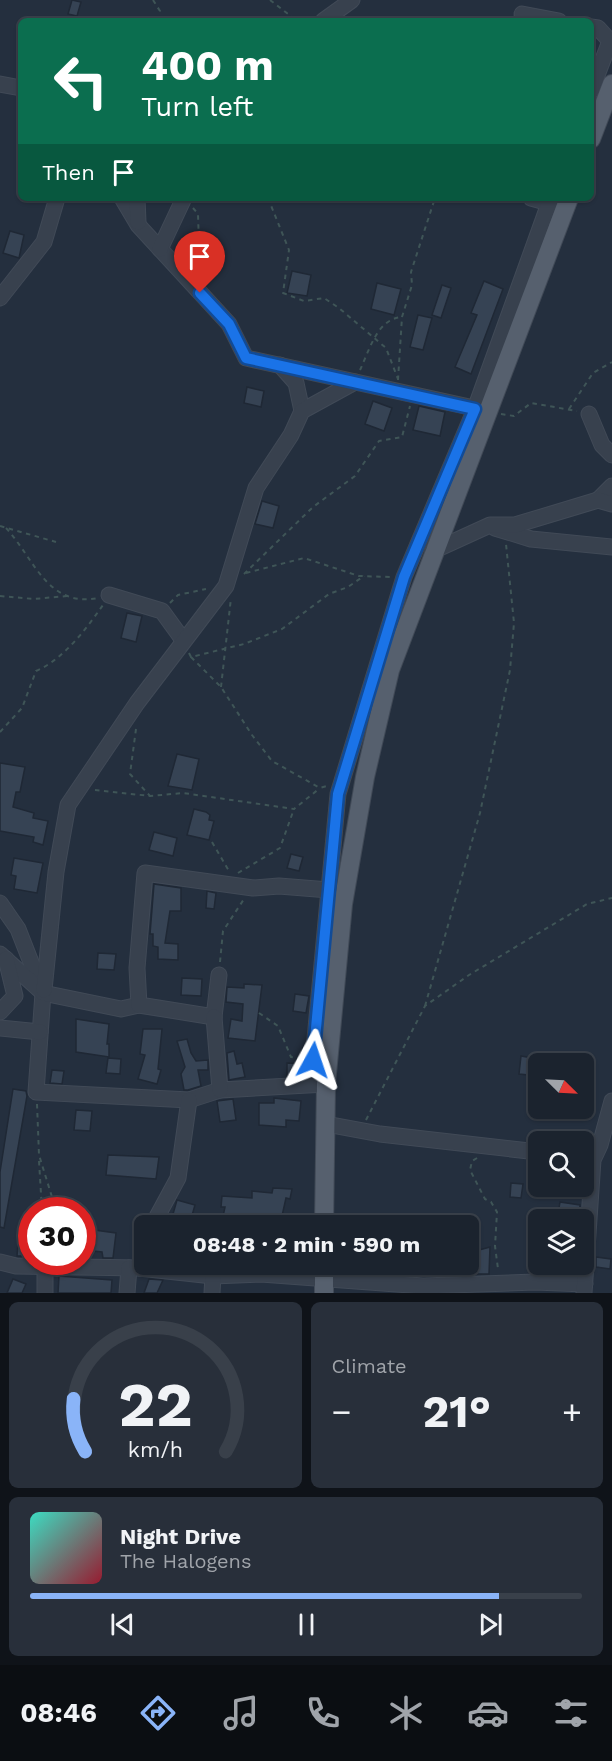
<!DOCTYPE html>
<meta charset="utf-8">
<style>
:root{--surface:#1b232e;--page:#282f3a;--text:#f1f3f6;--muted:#a0a4aa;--line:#39404a;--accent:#8ab4f8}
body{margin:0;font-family:"Work Sans",sans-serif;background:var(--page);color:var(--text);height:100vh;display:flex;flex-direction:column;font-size:22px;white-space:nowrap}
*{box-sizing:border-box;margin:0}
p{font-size:20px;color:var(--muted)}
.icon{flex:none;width:33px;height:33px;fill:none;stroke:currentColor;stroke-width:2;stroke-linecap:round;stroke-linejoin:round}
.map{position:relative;height:1293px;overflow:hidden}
.panel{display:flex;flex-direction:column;gap:9px;padding:9px;background:#0f1319;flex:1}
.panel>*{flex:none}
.top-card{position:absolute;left:18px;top:18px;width:576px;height:183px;border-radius:9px;box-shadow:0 2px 4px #0004,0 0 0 2px var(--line);background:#0b6e4f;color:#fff;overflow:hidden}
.needle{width:39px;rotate:114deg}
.buttons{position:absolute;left:528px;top:1053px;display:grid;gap:12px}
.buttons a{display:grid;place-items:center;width:66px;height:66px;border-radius:9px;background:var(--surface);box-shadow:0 2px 4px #0004,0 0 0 2px var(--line);font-size:30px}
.speed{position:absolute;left:18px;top:1197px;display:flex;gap:12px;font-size:30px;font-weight:700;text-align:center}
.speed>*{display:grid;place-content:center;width:78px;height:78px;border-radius:50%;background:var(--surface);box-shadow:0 2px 4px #0004,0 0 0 2px var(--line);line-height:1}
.speed .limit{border:9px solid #d22;background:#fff;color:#111}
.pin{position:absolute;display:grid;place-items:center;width:51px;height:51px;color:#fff;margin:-62px -26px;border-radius:50% 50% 50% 0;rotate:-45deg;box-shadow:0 0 6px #0007}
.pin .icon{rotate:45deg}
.me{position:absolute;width:66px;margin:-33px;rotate:5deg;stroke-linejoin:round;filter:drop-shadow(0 0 4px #0008)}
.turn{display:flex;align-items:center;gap:21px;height:126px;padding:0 24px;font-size:27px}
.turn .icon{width:78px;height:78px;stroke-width:2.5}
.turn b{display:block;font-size:42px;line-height:51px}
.then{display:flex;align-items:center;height:57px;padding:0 24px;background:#0003;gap:12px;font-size:22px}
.big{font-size:45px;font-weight:700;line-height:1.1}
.panel .widget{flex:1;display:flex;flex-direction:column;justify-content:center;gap:9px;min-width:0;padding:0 21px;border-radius:9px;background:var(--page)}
.panel .dial{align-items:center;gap:0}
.dial svg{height:156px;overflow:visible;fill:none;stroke:var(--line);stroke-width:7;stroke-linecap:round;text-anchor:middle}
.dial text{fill:var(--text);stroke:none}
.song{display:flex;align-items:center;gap:18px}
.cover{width:72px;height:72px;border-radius:9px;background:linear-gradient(135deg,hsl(170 70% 55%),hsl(350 70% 35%))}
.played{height:6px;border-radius:3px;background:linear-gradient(90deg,var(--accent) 85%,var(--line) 85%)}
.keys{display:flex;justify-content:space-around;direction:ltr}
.heat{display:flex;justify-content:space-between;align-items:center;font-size:33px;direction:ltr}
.panel .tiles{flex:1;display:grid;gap:9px;grid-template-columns:1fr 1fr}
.widget:last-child{grid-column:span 2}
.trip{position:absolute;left:134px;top:1215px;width:345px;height:60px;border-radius:9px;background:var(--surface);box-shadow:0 2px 4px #0004,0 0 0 2px var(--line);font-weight:700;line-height:60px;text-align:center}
.dock{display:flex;height:96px;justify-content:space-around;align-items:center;background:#0b0e12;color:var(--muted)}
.dock .icon{width:42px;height:42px}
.dock .current{color:var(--accent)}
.dock b{font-size:27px;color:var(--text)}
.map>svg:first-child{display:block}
</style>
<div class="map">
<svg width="612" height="1293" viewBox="0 0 612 1293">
<rect width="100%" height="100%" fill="#242f3e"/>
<!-- building -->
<g fill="#364354" stroke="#1f2835" stroke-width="1.5">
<path d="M72,0L81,2L77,16L68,14Z"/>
<path d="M10,231L24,235L19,258L3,253Z"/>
<path d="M292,271L311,275L307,296L287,293Z"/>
<path d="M484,281L503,289L471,374L455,367L477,315L471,313Z"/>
<path d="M377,283L401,289L394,315L371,309Z"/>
<path d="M442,285L451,288L441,318L432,315Z"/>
<path d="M418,315L432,318L423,350L410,347Z"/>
<path d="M247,387L264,391L261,407L244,403Z"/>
<path d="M373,401L392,408L384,431L365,424Z"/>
<path d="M419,406L445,412L440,436L413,430Z"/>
<path d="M262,501L279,506L273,528L255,524Z"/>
<path d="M127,613L142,616L136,642L121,638Z"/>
<path d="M177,754L199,759L192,790L168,786Z"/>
<path d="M0,763L25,767L20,792H16L13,807L34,813L33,818L48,821L43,845L33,842L34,837L0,831Z"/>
<path d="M194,809L206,812L210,815L209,820L214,821L209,840L187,835Z"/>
<path d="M154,832L177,838L173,856L149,850Z"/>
<path d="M291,854L303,857L299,871L287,868Z"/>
<path d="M14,858L43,863L37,893L14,889L16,876L11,875Z"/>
<path d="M154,884L181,888V911H170L165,943L178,944V960L158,959V947L153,946V934H150Z"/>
<path d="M207,891L216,893L214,909L206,908Z"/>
<path d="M98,953L116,954L114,970L97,969Z"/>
<path d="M182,978L202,979L201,996L181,995Z"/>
<path d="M244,984L262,985L255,1041L228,1038L231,1019L242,1021L243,1004L226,1002L227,987L244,988Z"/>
<path d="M295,994L309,996L306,1013L293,1011Z"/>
<path d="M76,1019L109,1024L107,1044H109V1057L76,1052Z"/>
<path d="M143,1029H162L158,1069L161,1070L157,1084L138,1079L145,1055L140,1054Z"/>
<path d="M187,1039L191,1053L196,1061L208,1060V1070H198L201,1086L188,1090H184L181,1074L185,1067L177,1041Z"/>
<path d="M234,1051L237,1064L242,1063L245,1077L229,1080L227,1053Z"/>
<path d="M521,1056L538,1059V1076L519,1074Z"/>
<path d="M108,1058L121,1059L120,1074L106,1073Z"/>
<path d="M287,1063L304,1064L305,1075L287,1076Z"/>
<path d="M52,1070L64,1071L62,1084L50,1083Z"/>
<path d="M13,1089L26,1091L27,1096L4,1228L0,1227V1172Z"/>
<path d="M274,1098L301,1101L299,1121L286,1120V1127L259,1125V1103H274Z"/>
<path d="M233,1099L236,1120L220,1122L217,1101Z"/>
<path d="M76,1110L92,1111L90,1131L74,1130Z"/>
<path d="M108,1155L159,1157L156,1179L106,1175Z"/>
<path d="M511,1183L523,1184L521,1198L510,1197Z"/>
<path d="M273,1188L292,1189L290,1199L286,1198L282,1216L277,1215L275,1222L262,1219L261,1226H221L225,1207H221L222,1196L252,1198V1191L272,1193Z"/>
<path d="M177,1200L195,1205L191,1219L173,1214Z"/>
<path d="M560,1202L580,1205L579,1220H557Z"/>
<path d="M87,1229L116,1233L113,1258H103L102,1252L84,1250Z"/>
<path d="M19,1230L32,1231V1256H17Z"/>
<path d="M490,1247L489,1274H451L452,1264H468V1253Z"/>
<path d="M596,1257L611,1259L610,1269L596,1267Z"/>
<path d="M59,1276L112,1280L111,1293H58Z"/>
<path d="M13,1279L26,1284L22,1293H7Z"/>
<path d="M149,1279L163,1280L157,1293H144Z"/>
</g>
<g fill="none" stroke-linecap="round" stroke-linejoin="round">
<defs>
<g id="minor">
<path d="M522,14L559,21"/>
<path d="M323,21L352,0"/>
<path d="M591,27L598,28L610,41L591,91"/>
<path d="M0,84L21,88"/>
<path d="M122,198L138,225L229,324L246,358L483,410"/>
<path d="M137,198L138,222"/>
<path d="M531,198L549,203"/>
<path d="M160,249L184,198"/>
<path d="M0,298L44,242L57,198"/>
<path d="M280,365L296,383L302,411"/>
<path d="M589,414L602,445L612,455"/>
<path d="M598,500L612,486"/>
<path d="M495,528L531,539L612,547"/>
<path d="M433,551L490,525H515L598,500L612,504"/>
<path d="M109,595L162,611L183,640"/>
<path d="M0,903L18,929L43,993L36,1092L189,1100L220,1090L326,1084L313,1060L338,794L404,577L475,409L551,198"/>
<path d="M0,954L43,993L121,1009L139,1005"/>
<path d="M219,975L214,1017L139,1005L137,968L145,873L253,888L279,886L329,890"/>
<path d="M44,990L56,872L68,805L137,703L226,586L256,488L291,435L302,411L355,382"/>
<path d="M0,1012L15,996L6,959"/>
<path d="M214,1017L220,1090"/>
<path d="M0,1028L40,1032"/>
<path d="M326,1124L380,1134L538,1152"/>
<path d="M152,1226L178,1178L189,1100"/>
<path d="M0,1262L16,1266L139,1268L213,1276L261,1274L423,1286L535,1282L585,1284"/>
<path d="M139,1268L144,1240"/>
<path d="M45,1293V1266"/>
<path d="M127,1293L129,1268"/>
<path d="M212,1293L213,1276"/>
<path d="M584,1293L593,1160L600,1145L612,1101"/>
</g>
<g id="major">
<path d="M591,139L612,84"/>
<path d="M324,1226L326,1084L343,904L365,777L390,670L569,198"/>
<path d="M324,1293V1264"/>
</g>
</defs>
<!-- minor casing -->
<use href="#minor" stroke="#414a57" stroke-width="17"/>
<!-- major casing -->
<use href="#major" stroke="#414a57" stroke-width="20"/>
<!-- path -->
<g stroke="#3f5557" stroke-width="2" stroke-dasharray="4.5 4.5" stroke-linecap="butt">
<path d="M153,0L160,11V21"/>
<path d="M270,0L297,21"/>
<path d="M268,198L289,250L283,293L304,301L324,298L339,308L386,348L398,379"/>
<path d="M193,208L198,214L199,246L205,258L209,282"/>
<path d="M360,370C370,349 377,319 402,317"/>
<path d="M398,380L402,317L412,285L411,272L435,198"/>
<path d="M569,409L593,373L612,362"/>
<path d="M501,414L514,416L531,403L577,411"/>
<path d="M0,526L56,542"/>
<path d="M6,528C34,558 47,608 98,598"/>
<path d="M246,573L304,558L359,576L392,577"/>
<path d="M244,574L313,507L355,476L379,441L402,437L410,406"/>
<path d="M0,596L34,599L67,596"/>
<path d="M170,603L178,595L206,589"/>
<path d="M189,653L191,657L244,644L282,629L329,594L348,587L364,576"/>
<path d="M191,657L221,687L252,735L272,761L320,788L327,786"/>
<path d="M221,687L231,598"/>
<path d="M136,729L130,774L150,796"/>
<path d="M0,732L22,708L36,671C64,659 86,629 103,605"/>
<path d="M95,790L150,796L183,793L294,809L320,788"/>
<path d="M212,842L229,871"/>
<path d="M238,873L280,848L294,809"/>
<path d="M220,962L223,931L244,899"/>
<path d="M425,1006L480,813L510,670L514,623L506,544"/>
<path d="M259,1013L278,1026L291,1057L301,1058"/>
<path d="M37,1104L39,1155L56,1210"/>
<path d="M366,1120L425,1006L469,975L587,904L612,898"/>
<path d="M477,1158L472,1161L470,1170L485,1199L491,1202L497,1212L495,1246L498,1269"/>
<path d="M39,1161L42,1210"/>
</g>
<!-- minor -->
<use href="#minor" stroke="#38414e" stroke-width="15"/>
<!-- major -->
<use href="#major" stroke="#56606e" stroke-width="18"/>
</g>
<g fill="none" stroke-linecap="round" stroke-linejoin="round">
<defs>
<path id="route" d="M200,293L229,324L246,358L475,409L404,577L338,794L313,1060"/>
</defs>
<!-- route casing -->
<use href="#route" stroke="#114b97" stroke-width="15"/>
<!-- route -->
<use href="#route" stroke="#1a73e8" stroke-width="10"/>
</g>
</svg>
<div class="buttons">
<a><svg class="needle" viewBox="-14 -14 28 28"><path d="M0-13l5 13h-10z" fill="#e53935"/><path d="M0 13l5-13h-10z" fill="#a0a4aa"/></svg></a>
<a><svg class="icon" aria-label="search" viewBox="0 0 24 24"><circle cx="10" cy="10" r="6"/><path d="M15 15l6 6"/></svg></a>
<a><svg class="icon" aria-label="layers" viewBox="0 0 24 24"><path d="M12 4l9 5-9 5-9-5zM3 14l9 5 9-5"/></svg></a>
</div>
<div class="speed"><div class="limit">30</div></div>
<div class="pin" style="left:200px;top:293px;background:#d93025"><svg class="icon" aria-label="arrive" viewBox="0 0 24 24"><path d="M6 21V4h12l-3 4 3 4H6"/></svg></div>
<svg class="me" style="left:313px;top:1060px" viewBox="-20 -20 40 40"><path d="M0-17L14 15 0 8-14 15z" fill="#1a73e8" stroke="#fff" stroke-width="4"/></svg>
<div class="trip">08:48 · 2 min · 590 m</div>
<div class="top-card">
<div class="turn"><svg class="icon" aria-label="left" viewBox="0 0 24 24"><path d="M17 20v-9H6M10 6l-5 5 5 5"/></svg><div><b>400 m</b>Turn left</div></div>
<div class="then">Then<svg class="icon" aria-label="arrive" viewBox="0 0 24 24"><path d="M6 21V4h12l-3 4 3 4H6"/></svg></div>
</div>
</div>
<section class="panel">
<div class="tiles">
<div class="widget dial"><svg viewBox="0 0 100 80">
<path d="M14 69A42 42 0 1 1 86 69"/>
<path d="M14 69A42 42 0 0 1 8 42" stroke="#8ab4f8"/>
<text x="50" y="56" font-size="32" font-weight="700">22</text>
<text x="50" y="72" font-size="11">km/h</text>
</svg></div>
<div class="widget"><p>Climate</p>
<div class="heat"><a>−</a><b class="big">21°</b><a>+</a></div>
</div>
<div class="widget">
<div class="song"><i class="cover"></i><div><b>Night Drive</b><p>The Halogens</p></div></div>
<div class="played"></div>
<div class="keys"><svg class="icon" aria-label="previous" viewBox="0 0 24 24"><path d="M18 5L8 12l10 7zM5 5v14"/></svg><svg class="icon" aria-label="pause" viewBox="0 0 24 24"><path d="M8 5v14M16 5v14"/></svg><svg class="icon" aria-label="next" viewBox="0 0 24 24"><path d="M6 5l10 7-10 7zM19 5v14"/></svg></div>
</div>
</div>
</section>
<nav class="dock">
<b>08:46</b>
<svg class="icon current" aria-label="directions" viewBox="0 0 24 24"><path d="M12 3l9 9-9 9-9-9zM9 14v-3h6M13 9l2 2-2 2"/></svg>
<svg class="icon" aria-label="music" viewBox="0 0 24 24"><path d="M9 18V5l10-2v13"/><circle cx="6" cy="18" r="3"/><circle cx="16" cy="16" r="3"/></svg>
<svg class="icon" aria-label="phone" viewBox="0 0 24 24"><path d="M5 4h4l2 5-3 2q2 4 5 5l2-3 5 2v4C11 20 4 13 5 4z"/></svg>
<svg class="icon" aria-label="climate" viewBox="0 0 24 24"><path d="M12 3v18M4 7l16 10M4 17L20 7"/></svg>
<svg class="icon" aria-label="car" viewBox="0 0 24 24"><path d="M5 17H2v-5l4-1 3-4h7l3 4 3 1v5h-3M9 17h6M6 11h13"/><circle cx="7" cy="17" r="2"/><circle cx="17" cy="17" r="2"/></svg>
<svg class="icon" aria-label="filters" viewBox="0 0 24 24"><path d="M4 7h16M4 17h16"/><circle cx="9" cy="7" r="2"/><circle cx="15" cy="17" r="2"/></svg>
</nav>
